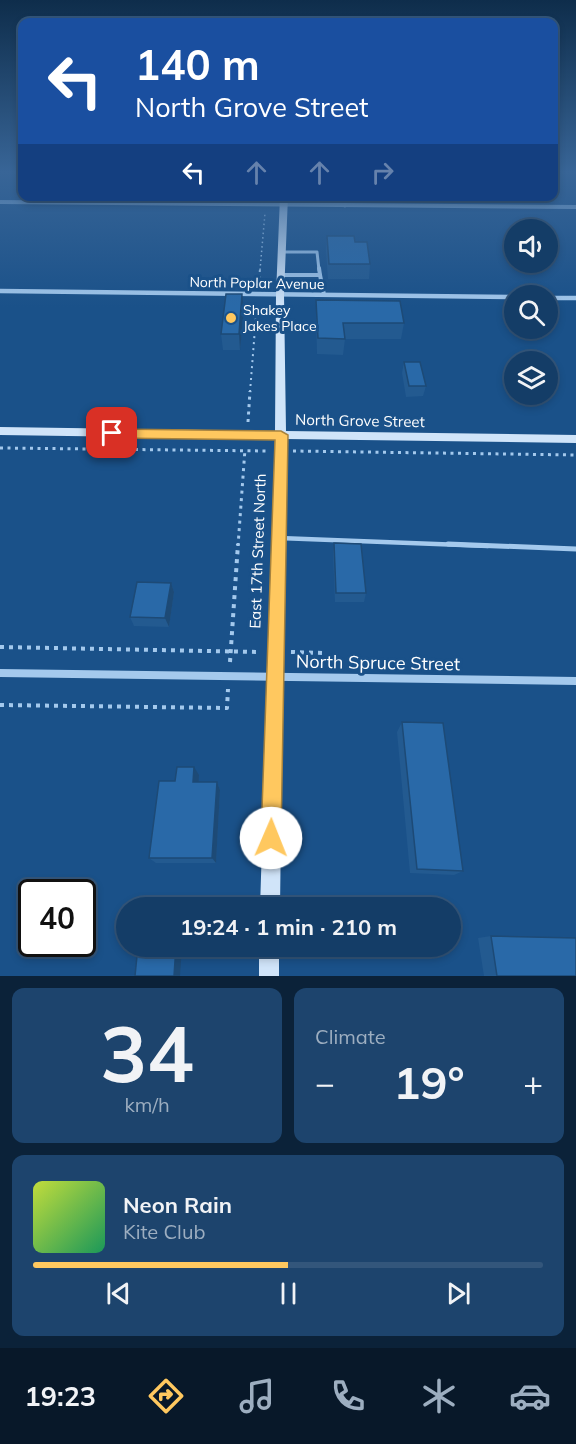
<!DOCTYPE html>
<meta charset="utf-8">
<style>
:root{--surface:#143d67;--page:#1d446d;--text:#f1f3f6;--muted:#9daec0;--line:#33567b;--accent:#ffc85f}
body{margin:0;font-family:Mulish,sans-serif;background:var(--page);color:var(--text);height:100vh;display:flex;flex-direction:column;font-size:22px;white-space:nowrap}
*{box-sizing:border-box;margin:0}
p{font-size:20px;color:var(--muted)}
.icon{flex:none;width:33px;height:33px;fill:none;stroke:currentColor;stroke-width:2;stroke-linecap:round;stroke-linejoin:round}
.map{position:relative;height:976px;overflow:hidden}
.details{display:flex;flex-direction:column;gap:12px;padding:12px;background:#0b2239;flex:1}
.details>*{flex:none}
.banner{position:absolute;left:18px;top:18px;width:540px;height:183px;border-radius:12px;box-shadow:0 3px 9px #0003,0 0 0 2px var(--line);background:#1a4fa0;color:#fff;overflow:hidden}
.buttons{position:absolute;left:504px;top:219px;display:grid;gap:12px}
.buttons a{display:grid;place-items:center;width:54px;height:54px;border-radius:50%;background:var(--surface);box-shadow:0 3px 9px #0003,0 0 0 2px var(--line);font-size:30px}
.speed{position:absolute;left:18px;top:879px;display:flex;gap:12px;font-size:30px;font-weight:700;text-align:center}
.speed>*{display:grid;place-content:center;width:78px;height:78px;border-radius:50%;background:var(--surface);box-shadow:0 3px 9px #0003,0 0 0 2px var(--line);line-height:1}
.speed .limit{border:3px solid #111;border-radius:9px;background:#fff;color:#111}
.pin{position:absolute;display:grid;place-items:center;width:51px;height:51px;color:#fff;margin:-26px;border-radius:12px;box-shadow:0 3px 9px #0006}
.me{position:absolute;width:66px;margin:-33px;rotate:1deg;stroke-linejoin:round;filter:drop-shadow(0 0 4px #0008)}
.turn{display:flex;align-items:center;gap:21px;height:126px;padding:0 18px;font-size:27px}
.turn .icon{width:78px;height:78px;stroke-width:2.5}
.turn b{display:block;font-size:42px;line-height:51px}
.lanes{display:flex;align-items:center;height:57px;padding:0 18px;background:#0003;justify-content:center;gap:30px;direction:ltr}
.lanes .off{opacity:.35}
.big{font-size:45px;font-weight:700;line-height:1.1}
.details .card{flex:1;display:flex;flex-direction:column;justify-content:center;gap:9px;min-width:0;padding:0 21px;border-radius:12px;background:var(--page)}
.details .dial{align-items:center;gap:0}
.dial b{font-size:78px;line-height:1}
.song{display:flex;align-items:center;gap:18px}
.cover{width:72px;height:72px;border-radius:9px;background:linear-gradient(135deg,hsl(70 70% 55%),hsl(150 70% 35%))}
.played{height:6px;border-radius:3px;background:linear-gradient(90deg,var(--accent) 50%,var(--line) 50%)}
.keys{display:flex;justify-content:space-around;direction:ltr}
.heat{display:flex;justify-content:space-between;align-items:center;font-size:33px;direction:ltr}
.details .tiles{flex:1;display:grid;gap:12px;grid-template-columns:1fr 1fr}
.card:last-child{grid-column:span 2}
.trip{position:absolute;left:116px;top:897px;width:345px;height:60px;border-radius:30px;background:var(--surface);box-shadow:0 3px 9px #0003,0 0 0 2px var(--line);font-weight:700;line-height:60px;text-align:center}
.dock{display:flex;height:96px;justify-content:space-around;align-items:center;background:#081829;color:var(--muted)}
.dock .icon{width:42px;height:42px}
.dock .current{color:var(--accent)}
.dock b{font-size:27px;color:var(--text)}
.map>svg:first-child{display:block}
</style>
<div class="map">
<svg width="576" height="976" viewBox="0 0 576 976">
<rect width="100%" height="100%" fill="#1a5189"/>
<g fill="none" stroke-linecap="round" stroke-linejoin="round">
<!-- path-far3 -->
<path stroke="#a4c9ed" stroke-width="1.5" stroke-dasharray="1.5 3" stroke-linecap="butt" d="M260,270L265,213"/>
<!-- path-far2 -->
<g stroke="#a4c9ed" stroke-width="2" stroke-dasharray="2 4" stroke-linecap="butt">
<path d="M259,284L260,268"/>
<path d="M250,392L257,303"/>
</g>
<!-- path-far1 -->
<g stroke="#a4c9ed" stroke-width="3" stroke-dasharray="3 4.5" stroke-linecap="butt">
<path d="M248,422L250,391"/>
<path d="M0,448L268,451"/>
<path d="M293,451L576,455"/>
<path d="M238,546L245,449"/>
</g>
<!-- path -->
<g stroke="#a4c9ed" stroke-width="4" stroke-dasharray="4 5" stroke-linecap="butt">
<path d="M0,647L260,652"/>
<path d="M291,652L325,653"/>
<path d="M230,662L238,544"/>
<path d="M0,705L227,708L228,689"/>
</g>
<!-- lane-far3 -->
<g stroke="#a4c9ed" stroke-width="3">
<path d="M344,196L345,206"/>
<path d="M282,252H317L319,270"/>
</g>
<!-- lane-far2 -->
<g stroke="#a4c9ed" stroke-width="4">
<path d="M281,275H320L319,268"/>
<path d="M320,275L324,295"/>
</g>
<!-- lane-far1 -->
<path stroke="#a4c9ed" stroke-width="4.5" d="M279,538L488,546"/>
<!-- lane -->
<path stroke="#a4c9ed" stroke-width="5" d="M448,544L576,549"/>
<!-- street-far2 -->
<path stroke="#a4c9ed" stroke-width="4" d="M0,202L576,207"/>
<!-- street-far1 -->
<g stroke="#a4c9ed" stroke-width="4.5">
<path d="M0,291L514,297"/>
<path d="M548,298H576"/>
</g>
<!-- street -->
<path stroke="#a4c9ed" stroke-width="8" d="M0,673L576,681"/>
<!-- secondary -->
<g fill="#d0e4f9" fill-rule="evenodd">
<path d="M280,196H288L284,295L286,431L576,435V443L286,439L280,908H260L275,439L0,435V427L275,431L276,295Z"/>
<rect x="259" y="946" width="20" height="30"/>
</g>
</g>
<!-- wall -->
<g fill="#235a90">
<path d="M327,236L355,242L370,264L369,279H328L326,251Z"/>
<path d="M316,300L404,323L401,339H345L343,355L317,354L316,316Z"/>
<path d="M244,310L240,350H223L221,334Z"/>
<path d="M404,362L426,386L423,396L406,397L402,373Z"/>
<path d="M334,543L366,593L364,602H335L333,553Z"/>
<path d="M171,583L174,592L169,627L134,626L130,617Z"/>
<path d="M402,722L463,871L454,875L410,873L397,732Z"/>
<path d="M199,775L198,782H217L220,790L216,863H156L149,858L175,781Z"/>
<path d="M491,936L576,976H484L478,938Z"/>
</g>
<!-- shaded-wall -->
<g fill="#1d4a76">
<path d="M242,294L244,310L240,350L239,334Z"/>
<path d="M171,583L174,592L169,627L165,618Z"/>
<path d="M194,767L199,775L198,790L193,782Z"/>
<path d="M217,782L220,790L216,863L212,858Z"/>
<path d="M176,946H182L180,976H174Z"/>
</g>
<!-- building -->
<g fill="#2969a8" stroke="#1d4a76" stroke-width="1.5">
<path d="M327,236H354L355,242H367L370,264H329Z"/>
<path d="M226,294H242L239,334H221Z"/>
<path d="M316,300L400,301L404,323H343L345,339L318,338Z"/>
<path d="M404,362H420L426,386H409Z"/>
<path d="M334,543L361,544L366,593H336Z"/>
<path d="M137,582L171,583L165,618L130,617Z"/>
<path d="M402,722L443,723L463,871L417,869Z"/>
<path d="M177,767H194L193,782H217L212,858H149L159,781H175Z"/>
<path d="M491,936L576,938V976H497Z"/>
<path d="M138,946H176L174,976H135Z"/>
</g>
<!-- sky -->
<linearGradient id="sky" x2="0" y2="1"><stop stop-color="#0e2d4b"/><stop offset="0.56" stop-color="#386597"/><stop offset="1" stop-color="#386597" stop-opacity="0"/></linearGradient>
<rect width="576" height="307" fill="url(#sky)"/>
<!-- route -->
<path fill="#ffc85f" stroke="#a6823e" stroke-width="1.5" d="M112,429L281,431L288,435L281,838L278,846L271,849L264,846L261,838L275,440L112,438L106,433Z"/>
<!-- markers -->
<circle fill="#ffc85f" stroke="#1a5189" stroke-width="2" cx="231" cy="318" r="6"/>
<g text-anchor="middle" stroke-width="6" stroke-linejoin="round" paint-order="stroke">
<!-- far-street labels -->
<g font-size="14" fill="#fff" stroke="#1a5189">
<text transform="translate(257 283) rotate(1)" y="5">North Poplar Avenue</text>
</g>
<!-- far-poi labels -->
<g font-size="14" fill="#fff" stroke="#1a5189" text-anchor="start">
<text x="243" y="315">Shakey<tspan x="243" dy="16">Jakes Place</tspan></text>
</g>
<!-- street labels -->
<g font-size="15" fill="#fff" stroke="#1a5189">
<text transform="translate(360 421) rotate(1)" y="5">North Grove Street</text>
<text transform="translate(258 551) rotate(-88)" y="5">East 17th Street North</text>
</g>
<!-- near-street labels -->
<g font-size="18" fill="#fff" stroke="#1a5189">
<text transform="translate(378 663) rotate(1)" y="6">North Spruce Street</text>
</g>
</g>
</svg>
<div class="buttons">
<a><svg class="icon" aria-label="sound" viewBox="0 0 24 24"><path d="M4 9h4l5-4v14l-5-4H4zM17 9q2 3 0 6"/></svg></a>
<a><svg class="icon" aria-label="search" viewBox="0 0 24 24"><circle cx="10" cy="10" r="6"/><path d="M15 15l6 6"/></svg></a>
<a><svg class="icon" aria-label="layers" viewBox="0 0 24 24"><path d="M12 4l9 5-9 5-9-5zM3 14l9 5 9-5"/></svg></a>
</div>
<div class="speed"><div class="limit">40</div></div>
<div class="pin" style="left:112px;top:433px;background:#d93025"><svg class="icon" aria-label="arrive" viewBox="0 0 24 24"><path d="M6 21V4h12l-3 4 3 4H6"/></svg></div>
<svg class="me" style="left:271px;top:838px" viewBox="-20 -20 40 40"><circle r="19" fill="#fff"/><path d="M0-13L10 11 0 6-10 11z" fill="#ffc85f"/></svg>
<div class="trip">19:24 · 1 min · 210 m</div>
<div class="banner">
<div class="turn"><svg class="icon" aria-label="left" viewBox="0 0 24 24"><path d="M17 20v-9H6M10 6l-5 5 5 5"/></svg><div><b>140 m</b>North Grove Street</div></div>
<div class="lanes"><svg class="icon" aria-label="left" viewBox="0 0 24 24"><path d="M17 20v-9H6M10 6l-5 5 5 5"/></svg><svg class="icon off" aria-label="ahead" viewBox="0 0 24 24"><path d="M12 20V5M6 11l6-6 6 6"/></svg><svg class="icon off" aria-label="ahead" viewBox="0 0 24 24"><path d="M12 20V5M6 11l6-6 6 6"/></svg><svg class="icon off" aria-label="right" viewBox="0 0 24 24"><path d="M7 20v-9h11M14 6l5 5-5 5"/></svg></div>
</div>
</div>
<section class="details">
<div class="tiles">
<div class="card dial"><b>34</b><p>km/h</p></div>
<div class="card"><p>Climate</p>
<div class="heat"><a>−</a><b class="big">19°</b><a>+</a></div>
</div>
<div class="card">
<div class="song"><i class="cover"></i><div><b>Neon Rain</b><p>Kite Club</p></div></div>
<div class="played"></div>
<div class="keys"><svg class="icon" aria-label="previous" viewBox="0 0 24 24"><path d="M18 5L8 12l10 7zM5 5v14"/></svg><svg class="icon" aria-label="pause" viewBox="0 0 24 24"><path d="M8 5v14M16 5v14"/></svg><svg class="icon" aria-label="next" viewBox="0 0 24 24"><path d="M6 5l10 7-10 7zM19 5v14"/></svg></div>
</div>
</div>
</section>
<nav class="dock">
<b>19:23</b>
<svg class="icon current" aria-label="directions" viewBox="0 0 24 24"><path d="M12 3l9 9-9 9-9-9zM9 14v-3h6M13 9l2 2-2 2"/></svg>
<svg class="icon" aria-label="music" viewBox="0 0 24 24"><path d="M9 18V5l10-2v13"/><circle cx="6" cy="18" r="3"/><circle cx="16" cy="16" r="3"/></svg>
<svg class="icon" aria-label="phone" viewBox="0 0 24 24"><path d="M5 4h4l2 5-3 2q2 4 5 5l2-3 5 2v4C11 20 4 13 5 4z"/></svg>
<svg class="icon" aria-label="climate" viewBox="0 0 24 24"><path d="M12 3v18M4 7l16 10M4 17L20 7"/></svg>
<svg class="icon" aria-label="car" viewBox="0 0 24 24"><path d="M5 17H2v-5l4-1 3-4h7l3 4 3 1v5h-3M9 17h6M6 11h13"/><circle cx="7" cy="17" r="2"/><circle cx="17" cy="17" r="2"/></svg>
</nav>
